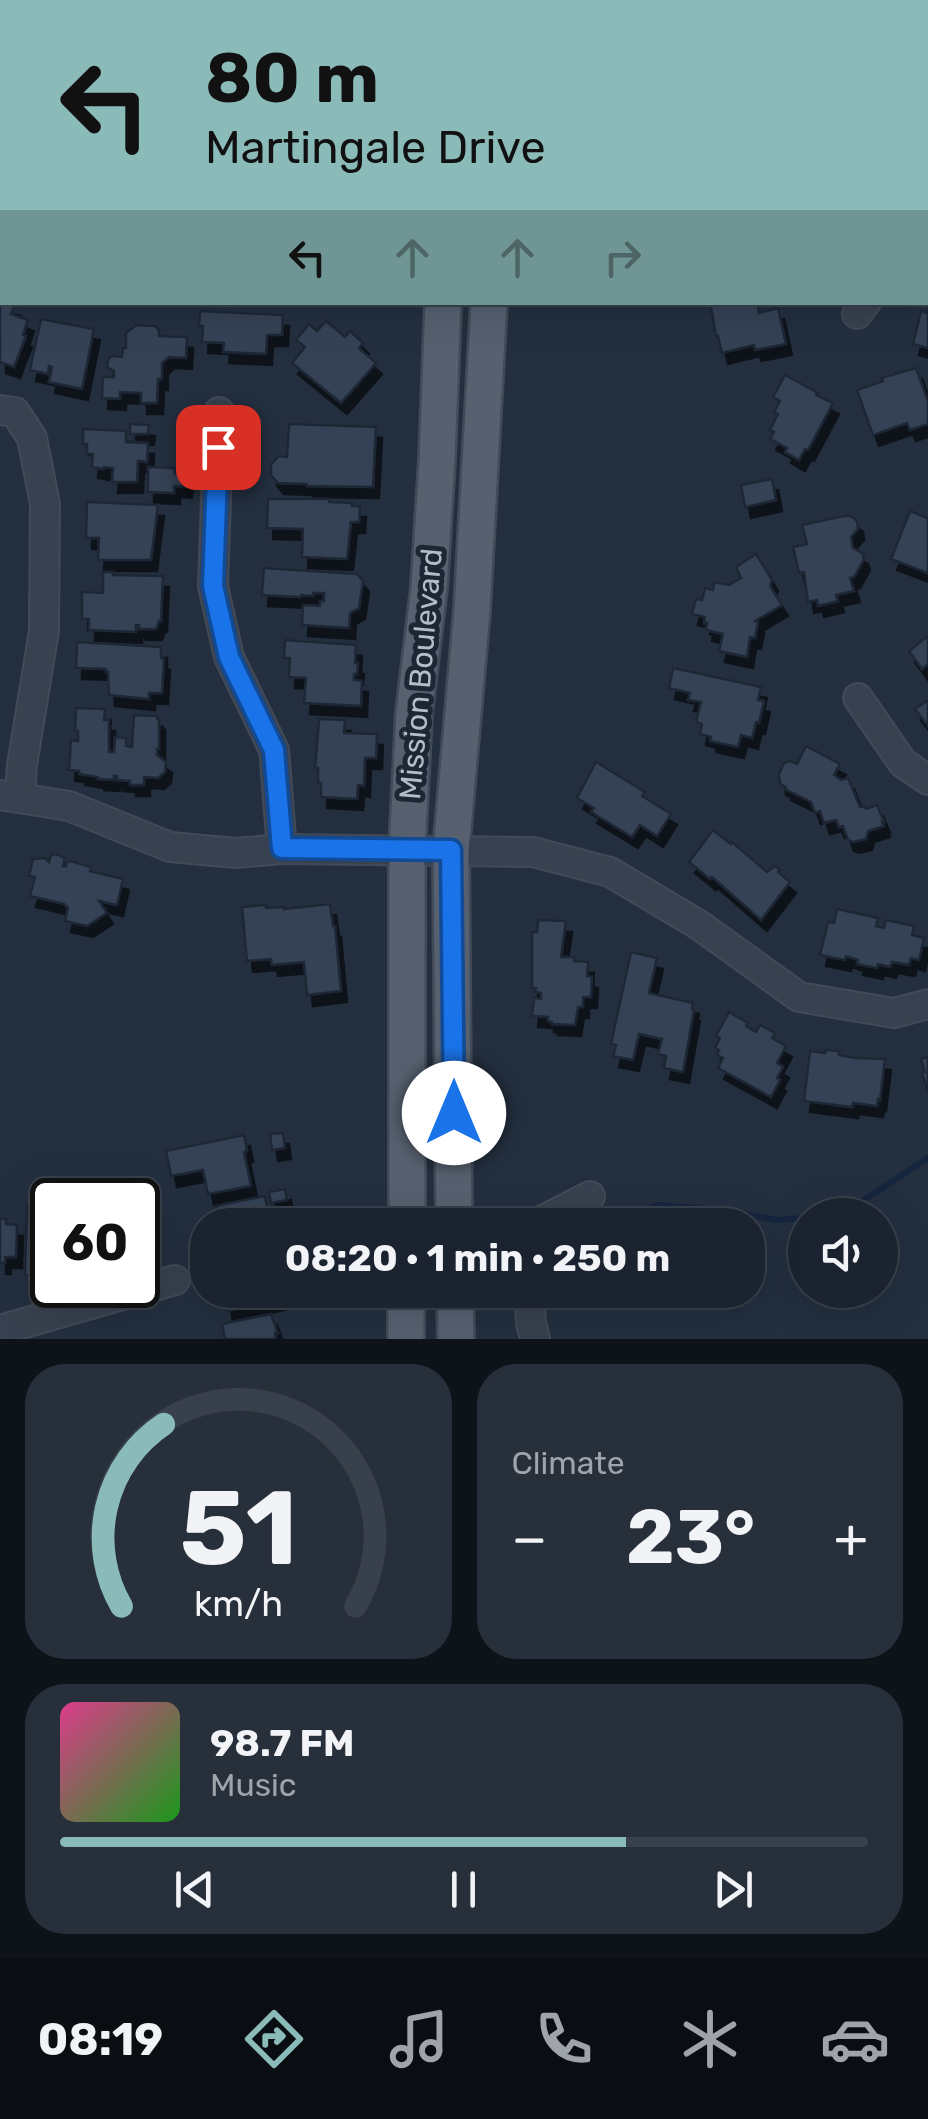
<!DOCTYPE html>
<meta charset="utf-8">
<style>
:root{--surface:#1a232f;--page:#272f3b;--text:#f1f3f6;--muted:#9fa4aa;--line:#38404b;--accent:#8bbbb9}
body{margin:0;font-family:Rubik,sans-serif;background:var(--page);color:var(--text);height:100vh;display:flex;flex-direction:column;font-size:38px;white-space:nowrap}
*{box-sizing:border-box;margin:0}
p{font-size:32px;color:var(--muted)}
.icon{flex:none;width:55px;height:55px;fill:none;stroke:currentColor;stroke-width:2;stroke-linecap:round;stroke-linejoin:round}
.map{position:relative;height:1339px;overflow:hidden}
.details{display:flex;flex-direction:column;gap:25px;padding:25px;background:#0e131a;flex:1}
.details>*{flex:none}
.hud{position:absolute;left:0px;top:0px;width:930px;height:305px;box-shadow:0 10px 40px #0002,0 0 0 2px var(--line);background:#8bbbb9;color:#111;overflow:hidden}
.fabs{position:absolute;left:788px;top:1198px;display:grid;gap:20px}
.fabs a{display:grid;place-items:center;width:110px;height:110px;border-radius:50%;background:var(--surface);box-shadow:0 10px 40px #0002,0 0 0 2px var(--line);font-size:50px}
.speed{position:absolute;left:30px;top:1178px;display:flex;gap:20px;font-size:50px;font-weight:700;text-align:center}
.speed>*{display:grid;place-content:center;width:130px;height:130px;border-radius:50%;background:var(--surface);box-shadow:0 10px 40px #0002,0 0 0 2px var(--line);line-height:1}
.speed .limit{border:5px solid #111;border-radius:15px;background:#fff;color:#111}
.pin{position:absolute;display:grid;place-items:center;width:85px;height:85px;color:#fff;margin:-42px;border-radius:20px;box-shadow:0 5px 15px #0006}
.me{position:absolute;width:110px;margin:-55px;rotate:0deg;stroke-linejoin:round;filter:drop-shadow(0 0 8px #0008)}
.turn{display:flex;align-items:center;gap:35px;height:210px;padding:0 40px;font-size:45px}
.turn .icon{width:130px;height:130px;stroke-width:2.5}
.turn b{display:block;font-size:70px;line-height:85px}
.lanes{display:flex;align-items:center;height:95px;padding:0 40px;background:#0003;justify-content:center;gap:50px;direction:ltr}
.lanes .off{opacity:.35}
.big{font-size:75px;font-weight:700;line-height:1.1}
.details .card{flex:1;display:flex;flex-direction:column;justify-content:center;gap:15px;min-width:0;padding:0 35px;border-radius:40px;background:var(--page)}
.details .dial{align-items:center;gap:0}
.dial svg{height:260px;overflow:visible;fill:none;stroke:var(--line);stroke-width:7;stroke-linecap:round;text-anchor:middle}
.dial text{fill:var(--text);stroke:none}
.song{display:flex;align-items:center;gap:30px}
.cover{width:120px;height:120px;border-radius:15px;background:linear-gradient(135deg,hsl(330 70% 55%),hsl(120 70% 35%))}
.played{height:10px;border-radius:5px;background:linear-gradient(90deg,var(--accent) 70%,var(--line) 70%)}
.keys{display:flex;justify-content:space-around;direction:ltr}
.heat{display:flex;justify-content:space-between;align-items:center;font-size:55px;direction:ltr}
.details .tiles{flex:1;display:grid;gap:25px;grid-template-columns:1fr 1fr}
.card:last-child{grid-column:span 2}
.trip{position:absolute;left:190px;top:1208px;width:575px;height:100px;border-radius:40px;background:var(--surface);box-shadow:0 10px 40px #0002,0 0 0 2px var(--line);font-weight:700;line-height:100px;text-align:center}
.dock{display:flex;height:160px;justify-content:space-around;align-items:center;background:#0a0e13;color:var(--muted)}
.dock .icon{width:70px;height:70px}
.dock .selected{color:var(--accent)}
.dock b{font-size:45px;color:var(--text)}
.map>svg:first-child{display:block}
</style>
<div class="map">
<svg width="928" height="1339" viewBox="0 0 928 1339">
<defs>
<filter id="shadow"><feDropShadow dx="6" dy="11" stdDeviation="0" flood-color="#0009"/></filter>
</defs>
<rect width="100%" height="100%" fill="#232f3f"/>
<g fill="none" stroke-linecap="round" stroke-linejoin="round">
<!-- stream -->
<g stroke="#16253e" stroke-width="6">
<path d="M818,1215L858,1204L928,1158"/>
<path d="M606,1225L658,1205L730,1211L776,1220L805,1218"/>
</g>
</g>
<!-- building -->
<g fill="#354255" stroke="#1f2836" stroke-width="2.5" filter="url(#shadow)">
<path d="M0,44H2L1,103H0Z"/>
<path d="M0,299L2,302L15,305L11,314L28,320L23,335L26,336L14,367L0,362Z"/>
<path d="M710,302H757L759,313L778,308L786,344L755,350L754,345L722,353L718,336H716Z"/>
<path d="M928,309V348L913,344L921,311L927,313Z"/>
<path d="M200,311L283,315L282,335H267L266,354L223,352L224,343L202,342L203,326H199Z"/>
<path d="M41,319L94,329L82,389L49,382L52,367L49,366L48,374L30,370Z"/>
<path d="M326,321L345,337L350,331L363,343L359,348L376,363L341,403L292,363L305,347L296,340L309,324L317,331Z"/>
<path d="M136,325L155,326L159,330V336L187,337L186,358L169,357L162,363V379H158L157,403H141V393L120,392V399L102,398L103,377H114V371L107,367L108,360L111,356L122,357L123,348H126V333Z"/>
<path d="M916,368L928,401V424L910,430L907,423L873,435L857,390L883,381L881,378Z"/>
<path d="M785,375L818,393L816,395L833,403L808,450L805,449L799,460L785,452L787,448L770,439L774,432L770,430L778,414L774,412L780,401L773,397Z"/>
<path d="M130,424L149,425L148,434H130Z"/>
<path d="M289,424L376,427L373,487L307,486V484L278,483L271,475V464L279,456L287,457Z"/>
<path d="M83,429L126,431V442L148,443L147,462L138,461L137,482H112L113,468L104,467L103,469L92,467L93,454H87V444H83Z"/>
<path d="M148,467L175,468V474H187L186,487L174,486V493L148,492Z"/>
<path d="M772,479L776,500L745,507L741,485Z"/>
<path d="M268,499H329V502L352,503V506H360L359,522H351L347,559L302,557L303,529L267,528Z"/>
<path d="M87,502L158,505L151,560H98L99,538H86Z"/>
<path d="M910,511L928,518V573L891,559Z"/>
<path d="M844,516H851L857,521L858,529L851,537L853,548L862,553L864,559L854,577L850,578L854,591L836,595L838,601L818,606L817,600L808,602L804,572L799,573L793,547L807,544L802,525Z"/>
<path d="M756,554L772,580L770,586L782,605L755,621L758,622L755,638L750,637L747,657L719,651L723,634L706,630L707,623H704L705,617L692,614L696,599L702,600L705,588L713,590L714,582L729,585L741,578L736,567Z"/>
<path d="M264,568L357,574L363,581L361,595L359,608L350,613L349,628L302,625L303,605L320,606V601H324V593H313V596L301,595L300,597L262,595Z"/>
<path d="M103,572H113V575L163,576L161,621H159L156,629H139V625H136V632L89,630V619H82V592L103,593Z"/>
<path d="M928,636V664L922,669L909,651Z"/>
<path d="M285,640L356,645L355,663H358L357,674H354V680L362,681L361,706L304,703L306,678L289,677L290,658H284Z"/>
<path d="M77,642L161,647V658L164,659L162,693H149V699L109,695L108,672H106V669L76,668Z"/>
<path d="M673,668L761,687L758,700L764,701L759,723L756,722L752,738L741,735L738,747L710,741L711,737L700,734L702,724L696,722L701,702L688,700L690,693L669,688Z"/>
<path d="M928,700V726L915,709Z"/>
<path d="M76,708L105,709L104,720H109V752H114L115,737L126,738V746L132,747L134,715L157,716V719H159V749H157V755L166,762L165,772L158,778L144,777V785H130V781L117,780V776H114V780L98,779V777L79,774V771L69,770L71,740L78,741V731H75Z"/>
<path d="M319,719L345,720L344,733L377,734L376,758H365L364,786L358,785L357,799L321,797V783H318V768H315Z"/>
<path d="M806,746L840,764L834,775L841,780L848,778L860,807L865,806L866,809L877,805L884,822H882L884,826L868,831L866,839L853,842L848,840L843,826L839,827L836,820L824,823L820,811L815,813L811,802L785,789L786,787L780,784L779,774L784,763L790,761L797,764Z"/>
<path d="M596,762L645,792L642,796L671,814L657,836L640,825L632,837L591,812L594,808L577,798Z"/>
<path d="M713,830L731,844L732,842L767,872L775,866L780,870L778,872L790,882L761,920L712,877L710,879L689,862Z"/>
<path d="M56,854L65,858L63,866H66V863L70,861L91,867L90,871L123,879L117,905L99,901L107,913L87,926L65,921L68,908L64,904L30,896L35,877L29,876L33,859L45,858L49,862L51,855Z"/>
<path d="M330,904L333,926H335L341,991L307,995L304,962L272,965L271,959L247,961L242,907L266,905V908L284,907V909Z"/>
<path d="M837,909L878,918L876,926L884,928L886,920L914,926L912,935L924,938L919,960L911,958L909,965L892,962L890,967L878,964L877,968L857,964L858,960L846,956L845,960L820,955L828,922L834,923Z"/>
<path d="M538,920L566,921L561,957H574V961L588,962L587,976L592,977L591,997H583V1007H578L575,1025L552,1024V1022L548,1021V1017L532,1016L534,998L541,999V993L535,992L536,988H532V932H537Z"/>
<path d="M631,952L657,958L649,993L693,1003L692,1009L694,1010L683,1072L664,1068L666,1056L658,1054L662,1039L639,1034L633,1060L613,1056L616,1045L611,1044Z"/>
<path d="M729,1012L748,1023L746,1026L756,1032L760,1025L775,1033L772,1038L786,1046L777,1063L783,1067L777,1078L780,1080L771,1097L718,1068L723,1058L717,1055L719,1050L715,1048L720,1038L716,1036Z"/>
<path d="M825,1050L839,1051V1055L855,1058L885,1059L880,1100L878,1099L877,1106L853,1103L852,1107L804,1101L810,1051L825,1053Z"/>
<path d="M928,1057V1092L922,1073L925,1072L921,1059Z"/>
<path d="M283,1133L285,1148L272,1150L270,1134Z"/>
<path d="M244,1135L247,1151L244,1152L251,1186L208,1194L203,1170L171,1176L166,1151Z"/>
<path d="M84,1182L119,1183V1188H130V1200H83Z"/>
<path d="M30,1189H49V1204H52L50,1276L25,1275L27,1205H30Z"/>
<path d="M285,1189L287,1200L271,1203L269,1192Z"/>
<path d="M265,1196L270,1223L273,1225L213,1224L211,1212L217,1211L216,1206Z"/>
<path d="M0,1219H6V1224L17,1225L16,1257H5V1263H0Z"/>
<path d="M229,1290H289L290,1296L227,1311L224,1293L229,1292Z"/>
<path d="M271,1314L278,1333H275L276,1339H225L222,1324Z"/>
</g>
<g fill="none" stroke-linecap="round" stroke-linejoin="round">
<defs>
<g id="minor">
<path d="M183,0L336,2"/>
<path d="M60,2V0"/>
<path d="M0,147H2"/>
<path d="M857,314L866,302"/>
<path d="M0,410L15,412L32,438L45,504L44,631L22,765L20,797"/>
<path d="M219,412L213,586L229,657L274,750L282,849"/>
<path d="M858,698L903,763L928,780"/>
<path d="M0,795L69,806L170,847L236,853L282,849L533,852L610,872L699,925L799,997L894,1013L928,1004"/>
<path d="M539,1225V1222L590,1196"/>
<path d="M529,1290L531,1323L535,1339"/>
<path d="M0,1330L175,1280"/>
</g>
<g id="major">
<path d="M454,2V0"/>
<path d="M499,2V0"/>
<path d="M407,1225V851L414,713L429,588L437,460L443,302"/>
<path d="M454,1225L451,851L472,610L489,302"/>
<path d="M455,1290L456,1339"/>
<path d="M406,1339V1290"/>
</g>
</defs>
<!-- minor casing -->
<use href="#minor" stroke="#414a58" stroke-width="32"/>
<!-- major casing -->
<use href="#major" stroke="#414a58" stroke-width="40"/>
<!-- minor -->
<use href="#minor" stroke="#38414f" stroke-width="28"/>
<!-- major -->
<use href="#major" stroke="#56606f" stroke-width="35"/>
</g>
<g fill="none" stroke-linecap="round" stroke-linejoin="round">
<defs>
<path id="route" d="M218,447L213,586L229,657L274,750L282,848L451,850L454,1113"/>
</defs>
<!-- route casing -->
<use href="#route" stroke="#114b97" stroke-width="25"/>
<!-- route -->
<use href="#route" stroke="#1a73e8" stroke-width="18"/>
</g>
<g text-anchor="middle" stroke-width="10" stroke-linejoin="round" paint-order="stroke">
<!-- street labels -->
<g font-size="30" fill="#b4bcca" stroke="#1d2634">
<text transform="translate(421 674) rotate(-85)" y="10">Mission Boulevard</text>
</g>
</g>
</svg>
<div class="fabs">
<a><svg class="icon" aria-label="sound" viewBox="0 0 24 24"><path d="M4 9h4l5-4v14l-5-4H4zM17 9q2 3 0 6"/></svg></a>
</div>
<div class="speed"><div class="limit">60</div></div>
<div class="pin" style="left:218px;top:447px;background:#d93025"><svg class="icon" aria-label="arrive" viewBox="0 0 24 24"><path d="M6 21V4h12l-3 4 3 4H6"/></svg></div>
<svg class="me" style="left:454px;top:1113px" viewBox="-20 -20 40 40"><circle r="19" fill="#fff"/><path d="M0-13L10 11 0 6-10 11z" fill="#1a73e8"/></svg>
<div class="trip">08:20 · 1 min · 250 m</div>
<div class="hud">
<div class="turn"><svg class="icon" aria-label="left" viewBox="0 0 24 24"><path d="M17 20v-9H6M10 6l-5 5 5 5"/></svg><div><b>80 m</b>Martingale Drive</div></div>
<div class="lanes"><svg class="icon" aria-label="left" viewBox="0 0 24 24"><path d="M17 20v-9H6M10 6l-5 5 5 5"/></svg><svg class="icon off" aria-label="ahead" viewBox="0 0 24 24"><path d="M12 20V5M6 11l6-6 6 6"/></svg><svg class="icon off" aria-label="ahead" viewBox="0 0 24 24"><path d="M12 20V5M6 11l6-6 6 6"/></svg><svg class="icon off" aria-label="right" viewBox="0 0 24 24"><path d="M7 20v-9h11M14 6l5 5-5 5"/></svg></div>
</div>
</div>
<section class="details">
<div class="tiles">
<div class="card dial"><svg viewBox="0 0 100 80">
<path d="M14 69A42 42 0 1 1 86 69"/>
<path d="M14 69A42 42 0 0 1 27 13" stroke="#8bbbb9"/>
<text x="50" y="56" font-size="32" font-weight="700">51</text>
<text x="50" y="72" font-size="11">km/h</text>
</svg></div>
<div class="card"><p>Climate</p>
<div class="heat"><a>−</a><b class="big">23°</b><a>+</a></div>
</div>
<div class="card">
<div class="song"><i class="cover"></i><div><b>98.7 FM</b><p>Music</p></div></div>
<div class="played"></div>
<div class="keys"><svg class="icon" aria-label="previous" viewBox="0 0 24 24"><path d="M18 5L8 12l10 7zM5 5v14"/></svg><svg class="icon" aria-label="pause" viewBox="0 0 24 24"><path d="M8 5v14M16 5v14"/></svg><svg class="icon" aria-label="next" viewBox="0 0 24 24"><path d="M6 5l10 7-10 7zM19 5v14"/></svg></div>
</div>
</div>
</section>
<nav class="dock">
<b>08:19</b>
<svg class="icon selected" aria-label="directions" viewBox="0 0 24 24"><path d="M12 3l9 9-9 9-9-9zM9 14v-3h6M13 9l2 2-2 2"/></svg>
<svg class="icon" aria-label="music" viewBox="0 0 24 24"><path d="M9 18V5l10-2v13"/><circle cx="6" cy="18" r="3"/><circle cx="16" cy="16" r="3"/></svg>
<svg class="icon" aria-label="phone" viewBox="0 0 24 24"><path d="M5 4h4l2 5-3 2q2 4 5 5l2-3 5 2v4C11 20 4 13 5 4z"/></svg>
<svg class="icon" aria-label="climate" viewBox="0 0 24 24"><path d="M12 3v18M4 7l16 10M4 17L20 7"/></svg>
<svg class="icon" aria-label="car" viewBox="0 0 24 24"><path d="M5 17H2v-5l4-1 3-4h7l3 4 3 1v5h-3M9 17h6M6 11h13"/><circle cx="7" cy="17" r="2"/><circle cx="17" cy="17" r="2"/></svg>
</nav>
